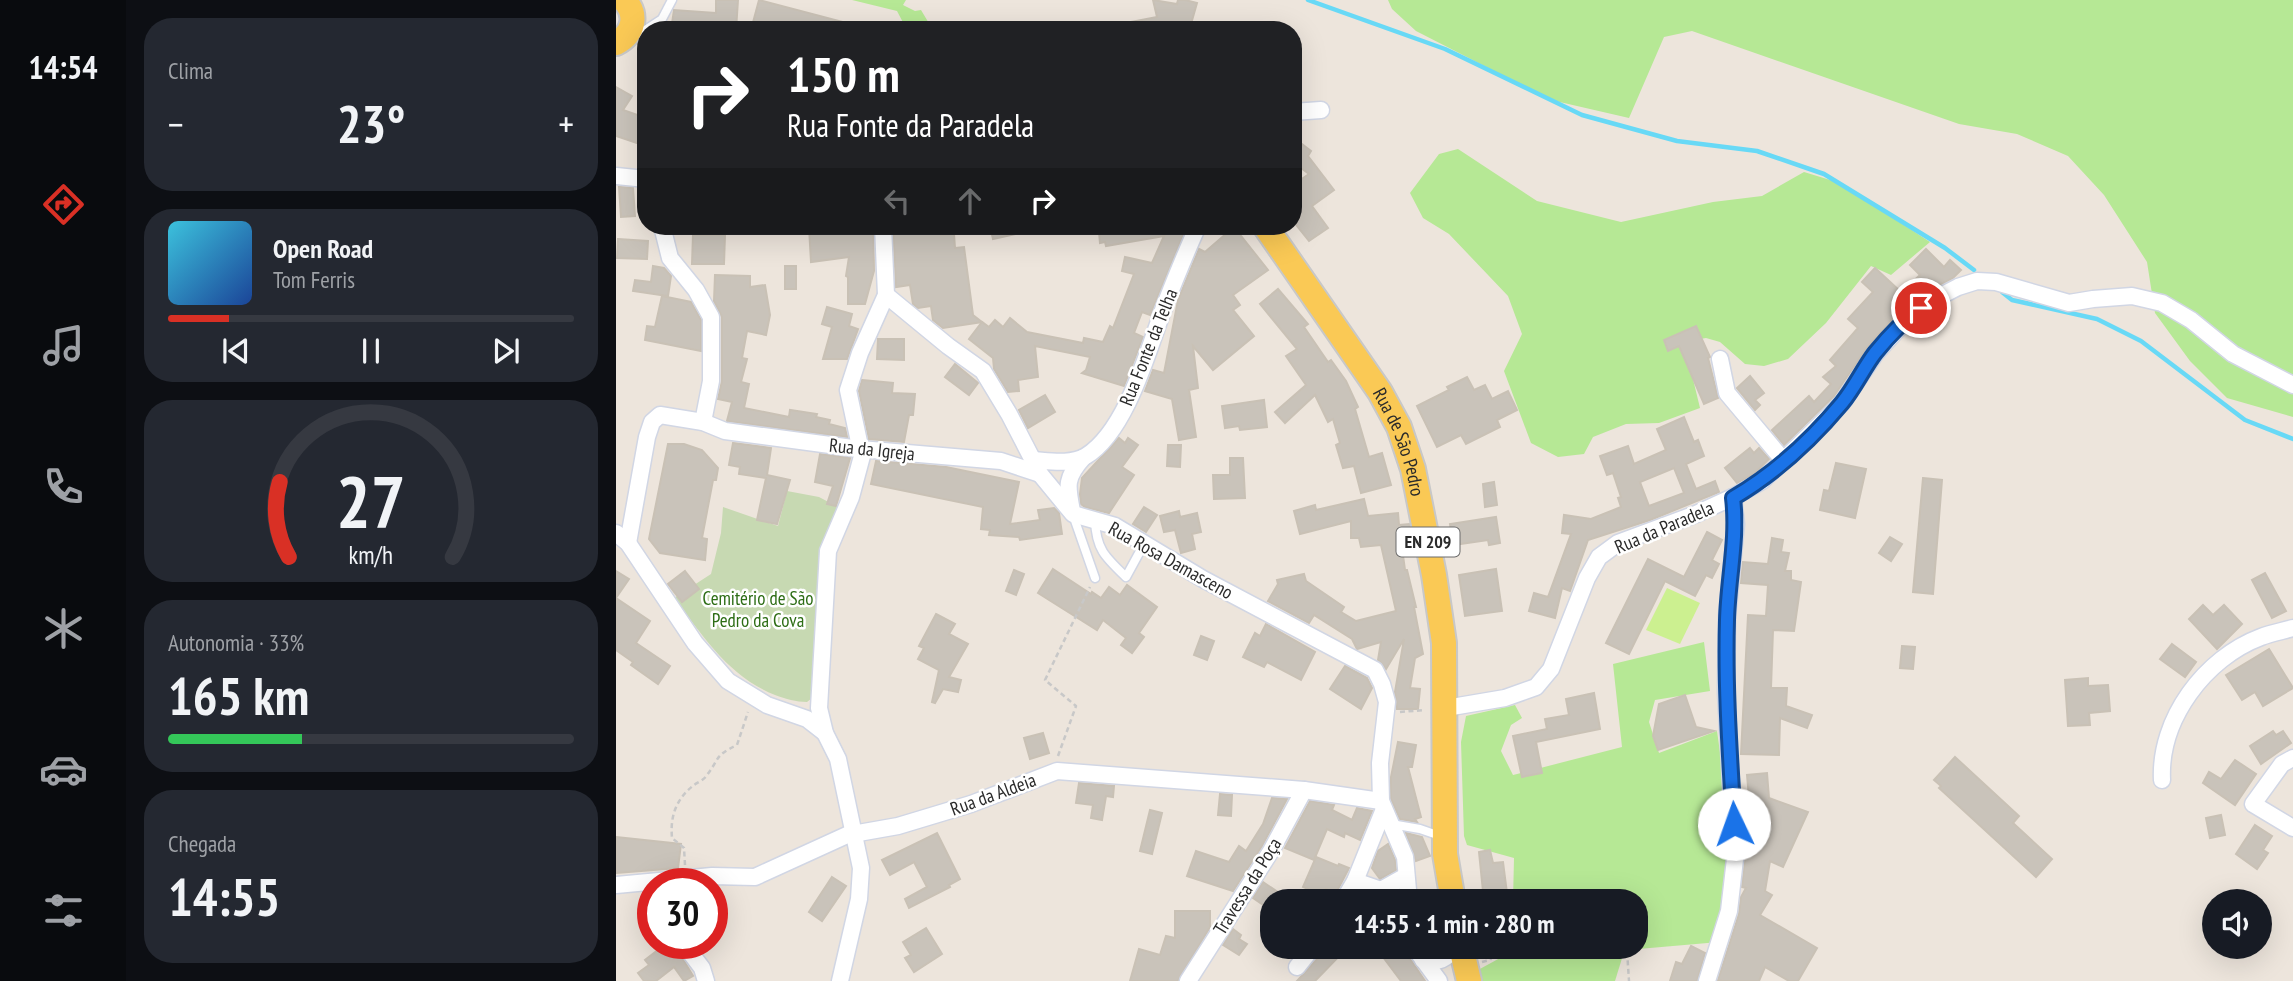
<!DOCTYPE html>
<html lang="pt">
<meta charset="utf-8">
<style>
:root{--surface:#171b24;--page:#242831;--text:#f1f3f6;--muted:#9ea1a6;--line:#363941;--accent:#d93025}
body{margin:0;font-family:"PT Sans Narrow",sans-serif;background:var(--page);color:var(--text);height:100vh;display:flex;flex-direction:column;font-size:26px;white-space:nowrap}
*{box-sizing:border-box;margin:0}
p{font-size:23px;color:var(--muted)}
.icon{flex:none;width:38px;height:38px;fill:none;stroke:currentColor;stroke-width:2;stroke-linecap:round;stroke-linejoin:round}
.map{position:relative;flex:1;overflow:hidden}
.side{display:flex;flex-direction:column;gap:18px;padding:18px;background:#0d0f14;width:490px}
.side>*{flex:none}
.hud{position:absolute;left:21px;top:21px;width:665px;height:214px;border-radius:28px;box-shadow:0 7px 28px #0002;background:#202124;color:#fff;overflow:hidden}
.tools{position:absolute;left:1586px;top:889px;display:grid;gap:14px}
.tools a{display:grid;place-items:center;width:70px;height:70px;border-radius:50%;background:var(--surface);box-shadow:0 7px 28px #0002;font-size:35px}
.speed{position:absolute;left:21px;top:868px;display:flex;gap:14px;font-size:35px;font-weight:700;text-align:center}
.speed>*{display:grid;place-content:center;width:91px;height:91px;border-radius:50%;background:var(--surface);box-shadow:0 7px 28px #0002;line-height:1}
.speed .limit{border:10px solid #d22;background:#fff;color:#111}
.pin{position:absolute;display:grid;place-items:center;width:60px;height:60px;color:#fff;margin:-30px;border:4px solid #fff;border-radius:50%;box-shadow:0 2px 7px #0007}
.me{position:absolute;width:77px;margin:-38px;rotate:357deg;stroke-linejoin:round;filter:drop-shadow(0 0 5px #0008)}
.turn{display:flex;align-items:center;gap:24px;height:147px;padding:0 35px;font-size:32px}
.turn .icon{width:91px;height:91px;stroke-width:2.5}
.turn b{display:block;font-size:49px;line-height:60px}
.lanes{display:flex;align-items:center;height:66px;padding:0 35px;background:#0003;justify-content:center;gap:35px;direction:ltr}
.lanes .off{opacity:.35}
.big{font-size:52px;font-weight:800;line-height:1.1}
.side .tile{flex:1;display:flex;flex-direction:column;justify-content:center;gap:10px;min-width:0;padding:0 24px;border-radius:28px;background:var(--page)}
.side .dial{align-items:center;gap:0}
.dial svg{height:182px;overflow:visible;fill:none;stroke:var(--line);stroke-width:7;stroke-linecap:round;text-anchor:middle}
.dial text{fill:var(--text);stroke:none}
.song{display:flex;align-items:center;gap:21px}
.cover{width:84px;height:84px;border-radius:10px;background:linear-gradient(135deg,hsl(190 70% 55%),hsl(220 70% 35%))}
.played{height:7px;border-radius:4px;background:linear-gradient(90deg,var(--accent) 15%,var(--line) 15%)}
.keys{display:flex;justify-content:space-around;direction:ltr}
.heat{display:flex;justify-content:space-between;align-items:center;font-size:38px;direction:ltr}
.charge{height:10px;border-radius:5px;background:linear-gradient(90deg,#34c759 33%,var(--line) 0)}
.trip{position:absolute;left:644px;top:889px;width:388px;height:70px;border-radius:28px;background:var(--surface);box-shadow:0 7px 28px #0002;font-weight:800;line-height:70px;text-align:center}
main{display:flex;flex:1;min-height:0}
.dock{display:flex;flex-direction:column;width:126px;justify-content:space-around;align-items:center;background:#090b0e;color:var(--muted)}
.dock .icon{width:49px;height:49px}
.dock .current{color:var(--accent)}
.dock b{font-size:32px;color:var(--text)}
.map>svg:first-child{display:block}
</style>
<main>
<nav class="dock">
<b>14:54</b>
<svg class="icon current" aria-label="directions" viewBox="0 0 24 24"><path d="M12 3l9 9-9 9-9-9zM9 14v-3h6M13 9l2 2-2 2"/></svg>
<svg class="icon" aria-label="music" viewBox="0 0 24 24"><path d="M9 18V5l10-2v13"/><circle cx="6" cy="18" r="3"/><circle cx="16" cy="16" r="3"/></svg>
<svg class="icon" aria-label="phone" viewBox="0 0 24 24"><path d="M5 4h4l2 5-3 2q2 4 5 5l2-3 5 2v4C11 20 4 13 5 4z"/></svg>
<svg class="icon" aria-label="climate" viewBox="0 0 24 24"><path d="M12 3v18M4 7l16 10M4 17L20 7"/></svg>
<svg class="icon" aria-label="car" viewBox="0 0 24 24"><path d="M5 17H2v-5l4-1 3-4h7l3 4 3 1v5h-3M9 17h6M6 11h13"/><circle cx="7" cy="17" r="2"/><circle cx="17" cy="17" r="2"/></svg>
<svg class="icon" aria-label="filters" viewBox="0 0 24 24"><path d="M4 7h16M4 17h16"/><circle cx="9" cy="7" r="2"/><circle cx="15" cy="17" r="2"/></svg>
</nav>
<section class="side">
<div class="tile"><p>Clima</p>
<div class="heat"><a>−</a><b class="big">23°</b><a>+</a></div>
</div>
<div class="tile">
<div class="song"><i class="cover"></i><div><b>Open Road</b><p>Tom Ferris</p></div></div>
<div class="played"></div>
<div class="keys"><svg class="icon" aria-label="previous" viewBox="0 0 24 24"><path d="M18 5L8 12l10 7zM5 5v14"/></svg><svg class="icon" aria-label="pause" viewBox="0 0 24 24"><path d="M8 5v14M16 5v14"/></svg><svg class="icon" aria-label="next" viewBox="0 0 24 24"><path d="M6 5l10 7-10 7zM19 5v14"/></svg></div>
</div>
<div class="tile dial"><svg viewBox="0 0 100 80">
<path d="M14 69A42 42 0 1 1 86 69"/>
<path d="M14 69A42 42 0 0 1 10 36" stroke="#d93025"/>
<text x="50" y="56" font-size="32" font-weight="700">27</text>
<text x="50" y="72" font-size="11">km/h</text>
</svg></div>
<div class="tile"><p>Autonomia · 33%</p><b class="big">165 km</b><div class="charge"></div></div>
<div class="tile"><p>Chegada</p><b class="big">14:55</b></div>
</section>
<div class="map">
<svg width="1677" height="981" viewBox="0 0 1677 981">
<rect width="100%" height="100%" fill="#ede5dc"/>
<!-- green -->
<g fill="#b6e895">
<path d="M236,0H290L287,5L299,11L305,10L317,30H291L281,11Z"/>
<path d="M772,0H1677V417L1611,398L1574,361L1539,313L1531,262L1488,195L1452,156L1401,134L1343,124L1076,31L1048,37L1013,118L935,100L800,31L776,9Z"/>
<path d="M842,149L921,201L1005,222L1097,202L1146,196L1188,172L1224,183L1314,242L1275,275L1255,266L1210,323L1172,359L1148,366L1129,364L1104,342L1090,338L1068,342L1084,408L1043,423L1010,424L977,437L968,454L942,457L915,443L888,371L906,334L892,296L833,234L807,218L794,193L823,154Z"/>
<path d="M1088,642L1094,691L1039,700L1033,722L1043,753L1101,731L1119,859L1103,942L1011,950L896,947H1020V901H897L898,858L851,845L848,836L845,742L850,716L899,705L906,718L895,725L885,751L897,775L1006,747L997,664Z"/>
<path d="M1007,955L999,981H865L862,970L884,958Z"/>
</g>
<!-- cemetery -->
<path fill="#c7d9b2" d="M171,491L203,497L222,507L207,541L196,698L191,702C180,702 170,699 159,695C112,676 88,637 58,598L95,574L105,533L107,507L162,526Z"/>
<!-- pitch -->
<path fill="#ccf090" d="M1051,588L1084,603L1064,644L1030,630Z"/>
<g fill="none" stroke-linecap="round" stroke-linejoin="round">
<!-- stream -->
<g stroke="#68d9f6" stroke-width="4.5">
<path d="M692,0L829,49L966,115L1061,141L1141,151L1208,174L1329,248L1358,270"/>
<path d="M1386,292L1396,300L1481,319L1525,341L1629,420L1677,439"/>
</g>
</g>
<!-- building -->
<g fill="#c9c3ba" stroke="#c9c1b5" stroke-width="2" fill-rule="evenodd">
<path d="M100,0H122L120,30H55L58,10L100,13Z"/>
<path d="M143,0L242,26V30H135Z"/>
<path d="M537,0L561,4L562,0H569L581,3L575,24L577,30H504V24L541,17Z"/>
<path d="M0,87L16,96L7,110L30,118V146L0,136Z"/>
<path d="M682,141L695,151L692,156L718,190L696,206L712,228L693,241L677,221V185L693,174L677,162V148Z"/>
<path d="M3,187L17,188L19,216L5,217Z"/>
<path d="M203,226H257L258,271L249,304H232V277L230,276L233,257L195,262L193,227Z"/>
<path d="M277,226H291L292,228L305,226H310L311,228L324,227L325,235L338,234L339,248L348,247L357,315L366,322L327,328L317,320L315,306L302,308L297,304L294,285L280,287Z"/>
<path d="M374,226H413V231L377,239Z"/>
<path d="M511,226H571L534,315L526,312L518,333L527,337L508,386L466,373L470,370L474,357L419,346L422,377L402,380L403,391L392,392L378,369L377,358L353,339L366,322L373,327L379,320L387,327L394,318L411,332L467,343L468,338L487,342L494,326L497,328L518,274L506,271L509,257L536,263L548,236L490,246L489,242L484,243L483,232L511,228Z"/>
<path d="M618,227L652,270L617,295L624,305L617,310L638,336L597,370L577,346L582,388L573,390L580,437L563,440L556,399L529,391L537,370L548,373L562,300L583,249L589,252Z"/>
<path d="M77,235H109L108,264H76Z"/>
<path d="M2,239L32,241L31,259L1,258Z"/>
<path d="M1310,249L1328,267L1334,260L1345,270L1337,278L1311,291L1285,310L1251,347L1218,396L1168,445L1156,430L1193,396L1198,402L1215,384L1207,377L1220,366L1214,360L1242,328L1232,319L1257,292L1246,282L1259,268L1285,292L1304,275L1294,265Z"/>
<path d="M37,266L48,268L55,276L52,296L17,291L19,280L35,282Z"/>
<rect x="169" y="266" width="11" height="23"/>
<path d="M99,275L134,276V287L149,285L154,315L150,335L131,331L126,358L131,359L125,382L133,384L128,408L173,417L174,410L201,414L200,417L214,420L213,424L229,428L231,437L111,421L116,402L102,399L106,381V317L98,301Z"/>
<path d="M662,289L692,324L688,327L712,362L715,360L730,381L742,407L739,409L753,457L766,453L775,485L745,493L738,466L727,468L720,445L724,443L717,419L712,422L699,395L669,423L659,412L690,385L670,356L681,349L644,304Z"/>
<path d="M46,296L75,302L85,320V351L29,340L31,326L39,327Z"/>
<path d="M211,307L236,314L233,326L242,329L231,359H207L216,327L206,324Z"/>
<path d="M1080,326L1094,357L1092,358L1102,398L1088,404L1063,346L1052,351L1048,340Z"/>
<path d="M262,339H288V360L261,359Z"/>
<path d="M339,364L362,383L353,395L329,377Z"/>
<path d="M1134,376L1148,393L1139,400L1144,405L1139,410L1121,388Z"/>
<path d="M851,377L858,390L869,385L876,399L892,391L901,410L881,420L884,427L850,444L845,435L821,447L801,406L833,390L831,387Z"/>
<path d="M246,380L277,383L276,393L299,394L297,415H293L288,442L253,439L243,391Z"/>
<path d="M429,395L439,412L412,428L403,410Z"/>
<path d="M648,400L651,427L624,430L623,426L609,428L606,406Z"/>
<path d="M1068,417L1078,442L1082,440L1088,456L1070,464L1080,489L1099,481L1103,492L1034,520L972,540L954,591L946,588L939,618L913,611L918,593L932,597L955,534L946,533L948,515L975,519L1005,507L1002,498L1005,497L997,473L991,475L984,456L1012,446L1018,464L1050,450L1041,429ZM1058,468L1068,493L1033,506L1024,482Z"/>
<path d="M503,438L509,443L512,438L522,445L506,467L518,475L493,513L469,507L465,504L464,494L466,478Z"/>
<path d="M117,443L155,448L151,475L174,480L161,524L141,520L150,478L123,474L124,467L113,465Z"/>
<path d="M52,444H68L86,450L102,468L100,480H97L86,538L91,539L89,560L44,553L33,539Z"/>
<path d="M552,445H565L564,467L551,466Z"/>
<path d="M1134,448L1138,453L1143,448L1153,459L1139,473L1121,483L1109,468Z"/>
<path d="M204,454L234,458L220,506L211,504L217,486L199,482Z"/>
<path d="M614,458H627L629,498L598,499L597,475H614Z"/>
<path d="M260,461L330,467L403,482L394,524L424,520L422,510L438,508L443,513L446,534L404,540L403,537L373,535L374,530L365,529L367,507L255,484Z"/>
<path d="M1220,463L1250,469L1239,518L1204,510L1208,490L1213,491Z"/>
<path d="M1307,478L1326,480L1317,594L1297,592Z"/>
<path d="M878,482L881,505L869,507L867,484Z"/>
<path d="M748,499L752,516L782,513L783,525L793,524L796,540L785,541L789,570H791L800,607H798L807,654L799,658L794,688L804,689L802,709H781L779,692L788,639L770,669L762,660L765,642L741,649L736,639L698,615L693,623L652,601L662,584L661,580L688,574L690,581L728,607L725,612L740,621L780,611L765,545L745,547L743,538H735V521L684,534L678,511L699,505L700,510Z"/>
<path d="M528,507L541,515L530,532L517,524Z"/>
<path d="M563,511L564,517L581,513L585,532L576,534L579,549L565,553L559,530L548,532L544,516Z"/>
<path d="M880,517L884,543L873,545L872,540L837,545L834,524Z"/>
<path d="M1091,532L1106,540L1096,560L1103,564L1096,578L1090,575L1079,596L1049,581L1013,654L990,643L1032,559L1068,577Z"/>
<path d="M1274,537L1286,544L1275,561L1263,553Z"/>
<path d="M1156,538L1167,540L1165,552L1173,553L1169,571H1175V580L1185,582L1178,631L1157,630L1155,688H1171L1170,706L1196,715L1191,728L1164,718L1163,755L1125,754L1132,615L1150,616L1152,585L1125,583L1127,562L1152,564Z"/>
<path d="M437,569L475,594L476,592L485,598L493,587L504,595L511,585L541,607L523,633L528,637L516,653L505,645L510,638L487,620L481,630L422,593Z"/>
<path d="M880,569L886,611L849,616L843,575Z"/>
<path d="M398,570L408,574L400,595L390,591Z"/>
<path d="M0,571L13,579L0,598L34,621L20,643L54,666L42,684L15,665L17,662L0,650Z"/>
<path d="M69,571L83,589L66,602L52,584Z"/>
<path d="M1649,573L1670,611L1656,618L1636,580Z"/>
<path d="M1587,605L1597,615L1608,605L1626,624L1601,649L1573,619Z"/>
<path d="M320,614L339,624L333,634L352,644L333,677L345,680L342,692L327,689L319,703L316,702L323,670L302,659L308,648L303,646Z"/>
<path d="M650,624L699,652L685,680L651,662L648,667L627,657L639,633L644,636Z"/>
<path d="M585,636L598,641L591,660L578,655Z"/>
<path d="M1556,644L1580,662L1569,677L1544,659Z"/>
<path d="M1286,646L1299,647L1297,669L1284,668Z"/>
<path d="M1653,649L1677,688L1647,706L1639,692L1626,700L1610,675Z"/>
<path d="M729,666L751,678L756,688L745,709L714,689Z"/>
<path d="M1472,678V686L1492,685L1494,711L1473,713L1474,725L1452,726L1449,680Z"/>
<path d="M978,693L984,729L920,742L926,773L906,777L897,736L931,729L929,719L953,715L950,699Z"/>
<path d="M1069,695L1080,727L1098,731L1042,750L1037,736L1043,704Z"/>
<path d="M1657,731L1660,735L1667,731L1675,743L1645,764L1634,746Z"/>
<path d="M427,733L433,753L414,759L408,738Z"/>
<path d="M782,742L800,745L796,767H792L805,817L799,819L801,822L784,819L775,799V777Z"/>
<path d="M1339,757L1403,816L1397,823L1436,859L1420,877L1323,788L1325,786L1318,780Z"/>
<path d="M1619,760L1640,774L1619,805L1587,783L1593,772L1605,779Z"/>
<path d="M1151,773L1153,798L1192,812L1167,867L1154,861L1149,891L1156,895L1144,915L1201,948L1182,981H1173L1149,967L1143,981H1106L1102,980L1123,914L1125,897L1130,888L1126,887L1129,859L1127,809H1134L1131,775Z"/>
<path d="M463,783L498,786L497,797L490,796L486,820L475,818L477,805L460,803Z"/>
<path d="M604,794L616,795L615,816L602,815Z"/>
<path d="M656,798L671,799L646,846L617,891L571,876L580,851L613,862L623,846L630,851L647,824Z"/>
<path d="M694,801L718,805L716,810L736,820L741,808L756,811L744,840L729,833L728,837L711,829L698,860L669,848Z"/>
<path d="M534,810L546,813L536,854L524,851Z"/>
<path d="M1605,815L1609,835L1594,838L1590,818Z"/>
<path d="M1639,825L1656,836L1647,850L1652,853L1641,869L1620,854Z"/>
<path d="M321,833L344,879L333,885L334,887L293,908L289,899L311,887L298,862L274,875L266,860Z"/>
<path d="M790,833L806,837L814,856L800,861Z"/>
<path d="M0,837L65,844L62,868L0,873Z"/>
<path d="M772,844L779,860L780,870L764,879L756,868L762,851Z"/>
<path d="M874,850L877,863L887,862L892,901H868L863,852Z"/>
<path d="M700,857L722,866L723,864L733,868L720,893L710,889L707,895L687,887Z"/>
<path d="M216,877L230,886L206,921L193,912Z"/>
<path d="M647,882L675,901H656V911L637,898Z"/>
<path d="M559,911H594V927L562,981H514L523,949L544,955L550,936L559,938Z"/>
<path d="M310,928L326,954L298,972L289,958L295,955L287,942Z"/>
<path d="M617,929L625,935L623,939L631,944L623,955L607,945Z"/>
<path d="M51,943H57L77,976L68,981L58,967L40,981H28L22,973L33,965L29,960Z"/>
<path d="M1075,946L1089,953L1081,981H1054L1060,962L1066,964Z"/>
<path d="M712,947H732L699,981H681Z"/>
<path d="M781,947H788L790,953L809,981H785L767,957Z"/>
</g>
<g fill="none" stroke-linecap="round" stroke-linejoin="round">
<defs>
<g id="lane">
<path d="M23,34L46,19L56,0"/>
<path d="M457,515L479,578"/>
<path d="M479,520C480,549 489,557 510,577L528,544"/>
<path d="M775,824L804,829L827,837"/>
</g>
<g id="street">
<path d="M677,112L705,110"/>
<path d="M0,176L30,179"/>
<path d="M46,226L54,258L80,290L95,317V381L87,422"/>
<path d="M270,295L332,346L367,371L393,414L424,474L457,514L499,526L587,579L759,670L766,684L771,702L764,763L765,801L789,857L793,901"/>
<path d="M1104,359L1111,393L1168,461"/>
<path d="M417,460C433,461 455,465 470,456C510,431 531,354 547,310C558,282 569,254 582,226"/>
<path d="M456,511C451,486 449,478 467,458"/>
<path d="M0,533L12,543L79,643L112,681L151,705L191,719L209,733"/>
<path d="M12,543L31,437L36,422L44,415L87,422L109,431L244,449L385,461L424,474"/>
<path d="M830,708L889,698L920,687L935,669L971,578L983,557L1002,543L1080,514L1117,497L1146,481L1226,403L1260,353L1293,317L1317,300L1342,287L1361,281L1380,282L1453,303L1477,299L1516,296L1546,303L1575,320L1617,354L1677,385"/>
<path d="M1677,758L1666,764L1637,804L1677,828"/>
<path d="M1546,780C1543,719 1589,658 1645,637C1655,633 1667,631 1677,628"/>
<path d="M739,881L765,890L790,876"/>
<path d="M35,882L37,908"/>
<path d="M0,885L96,876L139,877L231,835L282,826L355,804L441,771L688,790L765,801"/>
<path d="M727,901L739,881L768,809"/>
<path d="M67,943L86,968L90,981"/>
<path d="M798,947L823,981"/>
<path d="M807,960C821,964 832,959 839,947"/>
<path d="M681,967L697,947"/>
<path d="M224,981L243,899L245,868L222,759L209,733L203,708L212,551L235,497L246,456L232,390L244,353L270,295L267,226"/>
<path d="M572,981L655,851L688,790"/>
<path d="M1091,981L1113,911L1119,859L1110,693L1111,616L1120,524L1117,497"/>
</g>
<g id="primary">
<path d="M0,43C18,34 22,14 8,0"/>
<path id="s1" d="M649,226L764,392L783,427L797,469L818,575L828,643L829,854L837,901"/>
<path d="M845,947L853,981"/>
</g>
</defs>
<!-- lane casing -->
<use href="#lane" stroke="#d1d6e4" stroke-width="11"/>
<!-- street casing -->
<use href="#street" stroke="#d1d6e4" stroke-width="19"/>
<!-- primary casing -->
<use href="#primary" stroke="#c8c8c8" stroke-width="28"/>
<!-- path -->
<g stroke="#c8c8c8" stroke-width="2.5" stroke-dasharray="5 3.5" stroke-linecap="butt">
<path d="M29,87L30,88"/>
<path d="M784,712L809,710"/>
<path d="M442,756L460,706L429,680L474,587"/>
<path d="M69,865L68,848L56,838C54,816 60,799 78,785C82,782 88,780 91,775C104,758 98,756 121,745L132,712"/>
<path d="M979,947L1011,950L1013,981"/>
<path d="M866,962L874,960L881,951L959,947"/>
</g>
<!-- lane -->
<use href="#lane" stroke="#fff" stroke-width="8"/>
<!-- street -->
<use href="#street" stroke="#fff" stroke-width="16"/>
<!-- primary -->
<use href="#primary" stroke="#fac955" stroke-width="24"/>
</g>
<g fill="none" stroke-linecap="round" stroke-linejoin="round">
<defs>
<path id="route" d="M1118,824C1114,756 1109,688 1111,620C1112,579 1122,539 1117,498C1158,474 1196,439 1226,403C1239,387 1247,369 1259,353C1272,337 1288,320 1305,308"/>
</defs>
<!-- route casing -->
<use href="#route" stroke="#114b97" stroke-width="18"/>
<!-- route -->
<use href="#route" stroke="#1a73e8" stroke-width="12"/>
</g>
<g text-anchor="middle" stroke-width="5" stroke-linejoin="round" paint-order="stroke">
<!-- shield labels -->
<rect fill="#fff" stroke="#6b6b6b" stroke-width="2" x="780.5" y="527.5" width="63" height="29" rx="5"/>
<g font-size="18" font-weight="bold" fill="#2b2b2b">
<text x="812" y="548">EN 209</text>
</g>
<!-- street labels -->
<g font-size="19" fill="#2b2b2b" stroke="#fff">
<text transform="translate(532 347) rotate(-68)" y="7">Rua Fonte da Telha</text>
<text dy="7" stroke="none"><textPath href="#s1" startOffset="256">Rua de São Pedro</textPath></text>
<text transform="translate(256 449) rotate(6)" y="7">Rua da Igreja</text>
<text transform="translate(1048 527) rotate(-23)" y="7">Rua da Paradela</text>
<text transform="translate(555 560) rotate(29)" y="7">Rua Rosa Damasceno</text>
<text transform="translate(377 794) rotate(-20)" y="7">Rua da Aldeia</text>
<text transform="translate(631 886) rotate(-58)" y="7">Travessa da Poça</text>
</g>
<!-- park labels -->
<g font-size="19" fill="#2d6d15" stroke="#fff">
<text x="142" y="605">Cemitério de São<tspan x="142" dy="22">Pedro da Cova</tspan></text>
</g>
</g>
</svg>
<div class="tools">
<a><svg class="icon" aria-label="sound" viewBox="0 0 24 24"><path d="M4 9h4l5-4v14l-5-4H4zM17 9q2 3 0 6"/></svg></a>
</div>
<div class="speed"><div class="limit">30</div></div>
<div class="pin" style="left:1305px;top:308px;background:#d93025"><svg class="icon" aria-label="arrive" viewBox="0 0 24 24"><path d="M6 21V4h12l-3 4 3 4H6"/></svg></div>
<svg class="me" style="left:1118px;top:824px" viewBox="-20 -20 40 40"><circle r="19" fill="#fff"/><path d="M0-13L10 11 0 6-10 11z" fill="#1a73e8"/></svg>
<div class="trip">14:55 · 1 min · 280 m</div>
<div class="hud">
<div class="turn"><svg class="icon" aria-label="right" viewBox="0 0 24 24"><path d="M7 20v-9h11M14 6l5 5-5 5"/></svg><div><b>150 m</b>Rua Fonte da Paradela</div></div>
<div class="lanes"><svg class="icon off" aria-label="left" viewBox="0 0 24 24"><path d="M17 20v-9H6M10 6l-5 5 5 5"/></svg><svg class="icon off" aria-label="ahead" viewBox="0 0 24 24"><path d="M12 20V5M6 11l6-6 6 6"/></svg><svg class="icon" aria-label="right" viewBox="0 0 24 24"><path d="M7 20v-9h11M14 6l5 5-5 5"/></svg></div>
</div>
</div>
</main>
